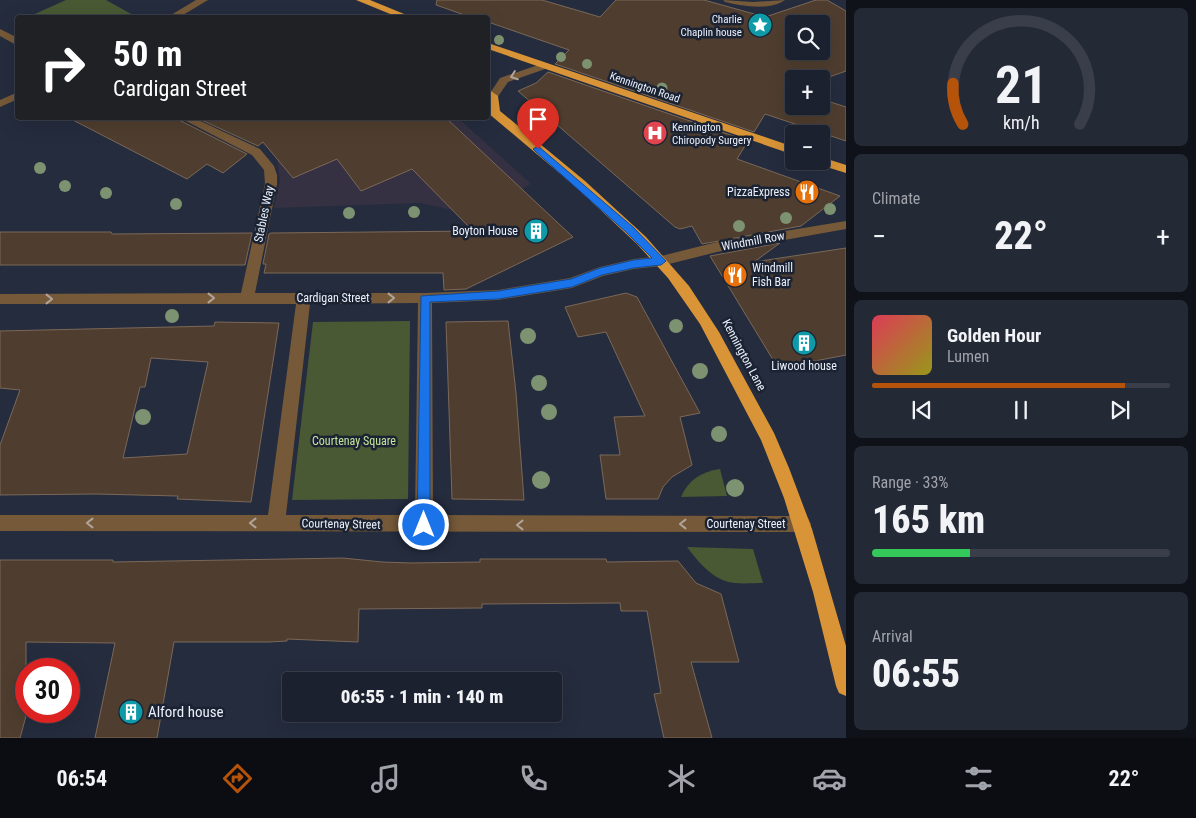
<!DOCTYPE html>
<meta charset="utf-8">
<style>
:root{--surface:#1b212e;--page:#242936;--text:#f1f3f6;--muted:#a0a3aa;--line:#393e4a;--accent:#b45309}
body{margin:0;font-family:"Roboto Condensed",sans-serif;background:var(--page);color:var(--text);height:100vh;display:flex;flex-direction:column;font-size:19px;white-space:nowrap}
*{box-sizing:border-box;margin:0}
p{font-size:16px;color:var(--muted)}
.icon{flex:none;width:28px;height:28px;fill:none;stroke:currentColor;stroke-width:2;stroke-linecap:round;stroke-linejoin:round}
.map{position:relative;flex:1;overflow:hidden}
.side{display:flex;flex-direction:column;gap:8px;padding:8px;background:#0f1219;width:350px}
.side>*{flex:none}
.guide{position:absolute;left:15px;top:15px;width:475px;height:105px;border-radius:5px;box-shadow:0 5px 20px #0002,0 0 0 1px var(--line);background:#202124;color:#fff;overflow:hidden}
.controls{position:absolute;left:785px;top:15px;display:grid;gap:10px}
.controls a{display:grid;place-items:center;width:45px;height:45px;border-radius:5px;background:var(--surface);box-shadow:0 5px 20px #0002,0 0 0 1px var(--line);font-size:25px}
.speed{position:absolute;left:15px;top:658px;display:flex;gap:10px;font-size:25px;font-weight:700;text-align:center}
.speed>*{display:grid;place-content:center;width:65px;height:65px;border-radius:50%;background:var(--surface);box-shadow:0 5px 20px #0002,0 0 0 1px var(--line);line-height:1}
.speed .limit{border:8px solid #d22;background:#fff;color:#111}
.pin{position:absolute;display:grid;place-items:center;width:42px;height:42px;color:#fff;margin:-51px -21px;border-radius:50% 50% 50% 0;rotate:-45deg;box-shadow:0 0 5px #0007}
.pin .icon{rotate:45deg}
.me{position:absolute;width:55px;margin:-28px;rotate:0deg;stroke-linejoin:round;filter:drop-shadow(0 0 4px #0008)}
.turn{display:flex;align-items:center;gap:18px;height:105px;padding:0 15px;font-size:22px}
.turn .icon{width:65px;height:65px;stroke-width:2.5}
.turn b{display:block;font-size:35px;line-height:42px}
.big{font-size:38px;font-weight:800;line-height:1.1}
.side .tile{flex:1;display:flex;flex-direction:column;justify-content:center;gap:8px;min-width:0;padding:0 18px;border-radius:8px;background:var(--page)}
.side .dial{align-items:center;gap:0}
.dial svg{height:130px;overflow:visible;fill:none;stroke:var(--line);stroke-width:7;stroke-linecap:round;text-anchor:middle}
.dial text{fill:var(--text);stroke:none}
.song{display:flex;align-items:center;gap:15px}
.cover{width:60px;height:60px;border-radius:8px;background:linear-gradient(135deg,hsl(350 70% 55%),hsl(60 70% 35%))}
.played{height:5px;border-radius:2px;background:linear-gradient(90deg,var(--accent) 85%,var(--line) 85%)}
.keys{display:flex;justify-content:space-around;direction:ltr}
.heat{display:flex;justify-content:space-between;align-items:center;font-size:28px;direction:ltr}
.charge{height:8px;border-radius:4px;background:linear-gradient(90deg,#34c759 33%,var(--line) 0)}
.trip{position:absolute;left:282px;top:672px;width:280px;height:50px;border-radius:5px;background:var(--surface);box-shadow:0 5px 20px #0002,0 0 0 1px var(--line);font-weight:800;line-height:50px;text-align:center}
.dock{display:flex;height:80px;justify-content:space-around;align-items:center;background:#0b0d12;color:var(--muted)}
.dock .icon{width:35px;height:35px}
.dock .active{color:var(--accent)}
.dock b{font-size:22px;color:var(--text)}
main{display:flex;flex:1;min-height:0}
.map>svg:first-child{display:block}
</style>
<main>
<div class="map">
<svg width="846" height="738" viewBox="0 0 846 738">
<rect width="100%" height="100%" fill="#242c3e"/>
<!-- commercial -->
<path fill="#353142" d="M249,118H458L531,184L471,214L420,203L274,208L280,181L277,158L268,147L246,137L247,119Z"/>
<!-- green -->
<g fill="#495934">
<path d="M66,0H106L133,15L127,18L28,17Z"/>
<path d="M410,321L408,499L292,500L313,322Z"/>
<path d="M720,469L727,496L681,497C688,480 701,472 720,469Z"/>
<path d="M687,547L753,549L763,583C754,583 744,584 735,583C715,582 698,562 687,547Z"/>
</g>
<!-- building -->
<g fill="#4f3e2f" stroke="#7b6858" fill-rule="evenodd">
<path d="M437,0H542L600,17L616,0H704L765,17L816,0H827L846,11V71L821,80L794,79V106H821V99L846,107V141L765,114L754,132L555,64L569,50L488,22V18H473L436,5ZM794,24H821V51H794Z"/>
<path d="M548,72L748,141L737,159L840,196L801,226L702,244L692,226L680,229L675,227L518,91L536,83Z"/>
<path d="M69,118H178L179,120L247,154L223,173L207,164L187,179Z"/>
<path d="M197,118H446L573,237L466,289L444,290L443,273H264L266,264H263L269,234L271,233L473,231L412,169L361,191L337,159L293,178L263,142L258,146Z"/>
<path d="M0,232H111L112,234L252,233L245,265H0Z"/>
<path d="M780,243L754,262L846,248V355L778,368L710,256Z"/>
<path d="M626,293L637,297L700,413L680,417L692,465L672,477L663,487L658,499H606L600,455H620L614,417L645,416L606,332L578,337L565,307Z"/>
<path d="M508,321L516,393L524,500L452,499L446,322Z"/>
<path d="M215,322L279,323L251,502L177,499L178,496L96,494L0,495V445L20,390L0,388V331L214,326ZM151,358L208,362L187,454L123,458L140,387H145Z"/>
<path d="M343,558L382,562L411,563L480,562V559H606L607,562L678,561L696,583L721,594L739,662H691L712,738H664L654,694L661,693L647,611H621L620,603L482,604V608L359,609L358,642L287,639V641L269,642H174L157,738H95L115,643L26,642V716L20,738H0V560H113V562Z"/>
</g>
<g fill="none" stroke-linecap="round" stroke-linejoin="round">
<!-- lane -->
<path fill="#755938" fill-rule="evenodd" d="M0,29L18,38V46L0,36Z"/>
<!-- street -->
<g fill="#755938" fill-rule="evenodd">
<path d="M196,0H208L178,18H166Z"/>
<path d="M723,0L753,2L785,0C770,11 742,6 725,2Z"/>
<path d="M544,63L548,64L549,66L548,68L508,82L497,98L493,99L488,96L500,78Z"/>
<path d="M18,92V99L0,107V100Z"/>
<path d="M180,118H194L260,149L274,166L277,175V184L255,293H425L498,290L570,278L600,267L634,259L661,256L717,242L846,221V229L717,252L661,266L634,269L603,276L572,288L498,300L432,303L433,515L802,516L808,518L811,524L808,530L802,532L0,531V515H268L296,304H0V294L241,293L265,184L264,170L252,155ZM418,303L415,515H286L310,304Z"/>
</g>
<!-- highway -->
<g fill="#d89437" fill-rule="evenodd">
<path d="M356,0H370L414,18H400Z"/>
<path d="M488,43L794,147V155L488,49Z"/>
<path d="M488,89L498,96L500,111L585,181L646,237L689,286L719,332L774,433L789,468L812,529L846,646V696L839,693L836,686L813,592L784,498L761,440L700,324L668,278L637,244L576,187L488,113Z"/>
<path d="M821,157L846,165V173L817,164L815,161H821Z"/>
</g>
</g>
<!-- trees -->
<g fill="#7d9271">
<circle cx="499" cy="40" r="5"/>
<circle cx="561" cy="57" r="5"/>
<circle cx="587" cy="64" r="5"/>
<circle cx="662" cy="88" r="5.5"/>
<circle cx="40" cy="168" r="6"/>
<circle cx="65" cy="186" r="6"/>
<circle cx="106" cy="193" r="6"/>
<circle cx="176" cy="204" r="6"/>
<circle cx="830" cy="209" r="6"/>
<circle cx="414" cy="212" r="6"/>
<circle cx="349" cy="213" r="6"/>
<circle cx="786" cy="218" r="6"/>
<circle cx="739" cy="226" r="6"/>
<circle cx="172" cy="316" r="7"/>
<circle cx="676" cy="326" r="7"/>
<circle cx="528" cy="336" r="8"/>
<circle cx="700" cy="371" r="8"/>
<circle cx="539" cy="383" r="8"/>
<circle cx="549" cy="412" r="8"/>
<circle cx="143" cy="417" r="8"/>
<circle cx="719" cy="434" r="8"/>
<circle cx="541" cy="480" r="9"/>
<circle cx="735" cy="488" r="9"/>
</g>
<!-- one-way arrows -->
<defs><path id="oneway-chevron" d="M-2-3.5L2.5 0L-2 3.5" fill="none" stroke-width="1.6" stroke-linecap="round" stroke-linejoin="round" transform="scale(1.25)"/></defs>
<g stroke="#b0a49a">
<use href="#oneway-chevron" transform="translate(514 76) rotate(160)"/>
<use href="#oneway-chevron" transform="translate(211 298)"/>
<use href="#oneway-chevron" transform="translate(391 298)"/>
<use href="#oneway-chevron" transform="translate(49 299)"/>
<use href="#oneway-chevron" transform="translate(90 523) rotate(180)"/>
<use href="#oneway-chevron" transform="translate(253 523) rotate(180)"/>
<use href="#oneway-chevron" transform="translate(683 524) rotate(180)"/>
<use href="#oneway-chevron" transform="translate(520 525) rotate(180)"/>
</g>
<!-- route -->
<path fill="#1a73e8" stroke="#114b97" d="M538,146L633,227L666,261L661,265L634,268L602,275L572,287L498,299L430,302V525L428,529L424,531L419,529L417,525L421,296L498,291L571,279L600,268L634,260L652,258L626,232L535,151L533,149Z"/>
<!-- icons -->
<defs>
<symbol id="sight-disc" viewBox="-11 -11 22 22"><circle r="9.5" fill="#0f9aa8" stroke="#1b2333"/><path d="M0-6L1.8-2.2L6-1.7L2.9 1.2L3.7 5.4L0 3.3L-3.7 5.4L-2.9 1.2L-6-1.7L-1.8-2.2Z" fill="#fff"/></symbol>
<symbol id="hospital-disc" viewBox="-11 -11 22 22"><circle r="9.5" fill="#e0444e" stroke="#1b2333"/><path d="M-5-5h3v3.5h4V-5h3V5h-3V1.5h-4V5h-3Z" fill="#fff"/></symbol>
<symbol id="restaurant-disc" viewBox="-11 -11 22 22"><circle r="9.5" fill="#e8710a" stroke="#1b2333"/><path d="M-5-6h1v4h1v-4h1v4h1v-4h1v5L-1.5 .5V6h-2V.5L-5-1ZM5-6V6H3V1.5H1.5Q1.5-4 5-6Z" fill="#fff"/></symbol>
<symbol id="building-disc" viewBox="-11 -11 22 22"><circle r="9.5" fill="#0f9aa8" stroke="#1b2333"/><path d="M-4-6H4V6H1V3H-1V6H-4ZM-2.5-4.3h1.7v1.8h-1.7ZM.8-4.3h1.7v1.8H.8ZM-2.5-1h1.7V.8h-1.7ZM.8-1h1.7V.8H.8Z" fill="#fff"/></symbol>
</defs>
<g fill-rule="evenodd">
<use href="#sight-disc" x="746" y="11" width="28" height="28"/>
<use href="#hospital-disc" x="641" y="119" width="28" height="28"/>
<use href="#restaurant-disc" x="793" y="178" width="28" height="28"/>
<use href="#building-disc" x="522" y="217" width="28" height="28"/>
<use href="#restaurant-disc" x="721" y="261" width="28" height="28"/>
<use href="#building-disc" x="790" y="329" width="28" height="28"/>
<use href="#building-disc" x="117" y="698" width="28" height="28"/>
</g>
<g text-anchor="middle" stroke-width="5" stroke-linejoin="round" paint-order="stroke">
<!-- far-poi labels -->
<g font-size="11" fill="#eaf0fc" stroke="#1b2333" text-anchor="end">
<text x="742" y="23">Charlie<tspan x="742" dy="13">Chaplin house</tspan></text>
<text x="672" y="131" text-anchor="start">Kennington<tspan x="672" dy="13">Chiropody Surgery</tspan></text>
</g>
<!-- far-street labels -->
<g font-size="11" fill="#eaf0fc" stroke="#1b2333">
<text transform="translate(645 87) rotate(19)" y="4">Kennington Road</text>
</g>
<!-- poi labels -->
<g font-size="12" fill="#eaf0fc" stroke="#1b2333" text-anchor="end">
<text x="790" y="196">PizzaExpress</text>
<text x="518" y="235">Boyton House</text>
<text x="752" y="272" text-anchor="start">Windmill<tspan x="752" dy="14">Fish Bar</tspan></text>
<text x="804" y="370" text-anchor="middle">Liwood house</text>
</g>
<!-- street labels -->
<g font-size="12" fill="#eaf0fc" stroke="#1b2333">
<text transform="translate(264 214) rotate(-78)" y="4">Stables Way</text>
<text transform="translate(753 241) rotate(-10)" y="4">Windmill Row</text>
<text x="333" y="302">Cardigan Street</text>
<text transform="translate(744 355) rotate(62)" y="4">Kennington Lane</text>
<text transform="translate(341 524) rotate(1)" y="4">Courtenay Street</text>
<text x="746" y="528">Courtenay Street</text>
</g>
<!-- park labels -->
<g font-size="12" fill="#c5e59b" stroke="#1b2333">
<text x="354" y="445">Courtenay Square</text>
</g>
<!-- near-poi labels -->
<g font-size="15" fill="#eaf0fc" stroke="#1b2333" text-anchor="start">
<text x="148" y="717">Alford house</text>
</g>
</g>
</svg>
<div class="controls">
<a><svg class="icon" aria-label="search" viewBox="0 0 24 24"><circle cx="10" cy="10" r="6"/><path d="M15 15l6 6"/></svg></a>
<a>+</a>
<a>−</a>
</div>
<div class="speed"><div class="limit">30</div></div>
<div class="pin" style="left:538px;top:149px;background:#d93025"><svg class="icon" aria-label="arrive" viewBox="0 0 24 24"><path d="M6 21V4h12l-3 4 3 4H6"/></svg></div>
<svg class="me" style="left:424px;top:525px" viewBox="-20 -20 40 40"><circle r="17" fill="#1a73e8" stroke="#fff" stroke-width="3"/><path d="M0-11L8 9 0 5-8 9z" fill="#fff"/></svg>
<div class="trip">06:55 · 1 min · 140 m</div>
<div class="guide">
<div class="turn"><svg class="icon" aria-label="right" viewBox="0 0 24 24"><path d="M7 20v-9h11M14 6l5 5-5 5"/></svg><div><b>50 m</b>Cardigan Street</div></div>
</div>
</div>
<section class="side">
<div class="tile dial"><svg viewBox="0 0 100 80">
<path d="M14 69A42 42 0 1 1 86 69"/>
<path d="M14 69A42 42 0 0 1 8 44" stroke="#b45309"/>
<text x="50" y="56" font-size="32" font-weight="700">21</text>
<text x="50" y="72" font-size="11">km/h</text>
</svg></div>
<div class="tile"><p>Climate</p>
<div class="heat"><a>−</a><b class="big">22°</b><a>+</a></div>
</div>
<div class="tile">
<div class="song"><i class="cover"></i><div><b>Golden Hour</b><p>Lumen</p></div></div>
<div class="played"></div>
<div class="keys"><svg class="icon" aria-label="previous" viewBox="0 0 24 24"><path d="M18 5L8 12l10 7zM5 5v14"/></svg><svg class="icon" aria-label="pause" viewBox="0 0 24 24"><path d="M8 5v14M16 5v14"/></svg><svg class="icon" aria-label="next" viewBox="0 0 24 24"><path d="M6 5l10 7-10 7zM19 5v14"/></svg></div>
</div>
<div class="tile"><p>Range · 33%</p><b class="big">165 km</b><div class="charge"></div></div>
<div class="tile"><p>Arrival</p><b class="big">06:55</b></div>
</section>
</main>
<nav class="dock">
<b>06:54</b>
<svg class="icon active" aria-label="directions" viewBox="0 0 24 24"><path d="M12 3l9 9-9 9-9-9zM9 14v-3h6M13 9l2 2-2 2"/></svg>
<svg class="icon" aria-label="music" viewBox="0 0 24 24"><path d="M9 18V5l10-2v13"/><circle cx="6" cy="18" r="3"/><circle cx="16" cy="16" r="3"/></svg>
<svg class="icon" aria-label="phone" viewBox="0 0 24 24"><path d="M5 4h4l2 5-3 2q2 4 5 5l2-3 5 2v4C11 20 4 13 5 4z"/></svg>
<svg class="icon" aria-label="climate" viewBox="0 0 24 24"><path d="M12 3v18M4 7l16 10M4 17L20 7"/></svg>
<svg class="icon" aria-label="car" viewBox="0 0 24 24"><path d="M5 17H2v-5l4-1 3-4h7l3 4 3 1v5h-3M9 17h6M6 11h13"/><circle cx="7" cy="17" r="2"/><circle cx="17" cy="17" r="2"/></svg>
<svg class="icon" aria-label="filters" viewBox="0 0 24 24"><path d="M4 7h16M4 17h16"/><circle cx="9" cy="7" r="2"/><circle cx="15" cy="17" r="2"/></svg>
<b>22°</b>
</nav>
